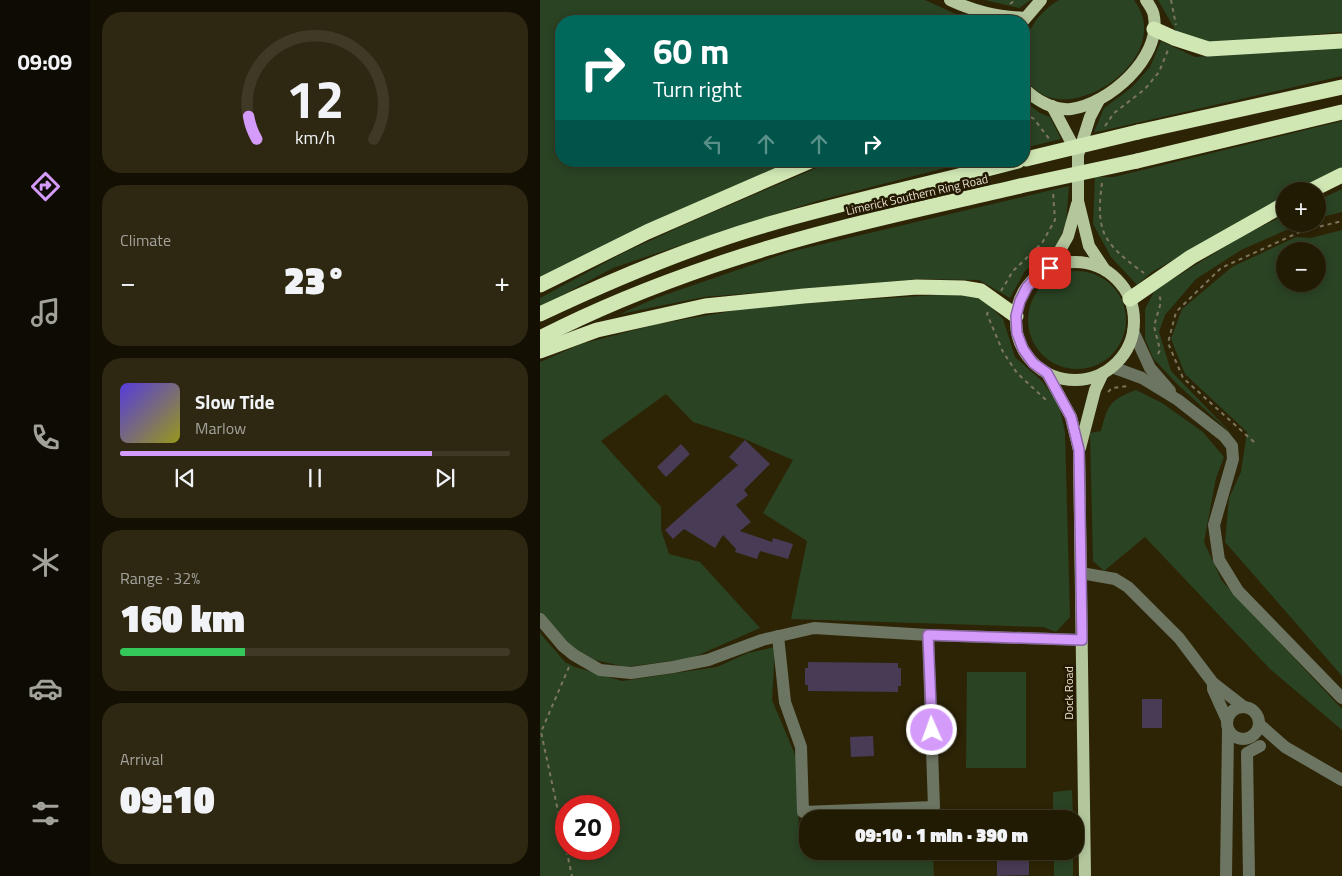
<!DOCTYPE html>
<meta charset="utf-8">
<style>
:root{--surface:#221b04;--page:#2e2813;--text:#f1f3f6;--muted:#a2a19a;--line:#3f3926;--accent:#d59bfb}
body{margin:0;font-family:"Titillium Web",sans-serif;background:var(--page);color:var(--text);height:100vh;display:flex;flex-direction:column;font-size:19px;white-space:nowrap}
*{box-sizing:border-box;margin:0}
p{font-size:16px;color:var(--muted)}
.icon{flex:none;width:28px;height:28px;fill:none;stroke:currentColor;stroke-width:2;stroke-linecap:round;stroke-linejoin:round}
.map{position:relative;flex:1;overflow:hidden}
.panel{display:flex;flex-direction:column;gap:12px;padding:12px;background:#130f02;width:450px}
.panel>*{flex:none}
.guide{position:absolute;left:15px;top:15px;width:475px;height:152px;border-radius:20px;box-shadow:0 2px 8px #0003,0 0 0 1px var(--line);background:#00695c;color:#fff;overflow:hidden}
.controls{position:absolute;left:736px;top:182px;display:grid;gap:10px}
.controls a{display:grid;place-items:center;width:50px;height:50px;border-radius:50%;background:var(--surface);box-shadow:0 2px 8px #0003,0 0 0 1px var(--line);font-size:25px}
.speed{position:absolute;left:15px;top:795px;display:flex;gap:10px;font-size:25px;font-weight:700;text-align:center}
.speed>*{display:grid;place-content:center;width:65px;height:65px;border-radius:50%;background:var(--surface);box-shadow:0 2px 8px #0003,0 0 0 1px var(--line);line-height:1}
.speed .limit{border:8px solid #d22;background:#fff;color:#111}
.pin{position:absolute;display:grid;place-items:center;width:42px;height:42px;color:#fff;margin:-21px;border-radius:10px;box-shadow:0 2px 8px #0006}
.me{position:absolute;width:55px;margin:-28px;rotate:358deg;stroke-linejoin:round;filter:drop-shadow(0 0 4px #0008)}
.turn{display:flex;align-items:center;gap:18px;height:105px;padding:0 15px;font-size:22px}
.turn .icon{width:65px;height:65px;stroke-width:2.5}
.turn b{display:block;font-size:35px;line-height:42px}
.lanes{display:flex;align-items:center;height:48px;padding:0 15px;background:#0003;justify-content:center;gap:25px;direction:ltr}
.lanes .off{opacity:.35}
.big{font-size:38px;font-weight:800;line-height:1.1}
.panel .tile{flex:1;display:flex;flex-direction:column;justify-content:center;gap:8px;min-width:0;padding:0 18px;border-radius:20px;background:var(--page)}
.panel .dial{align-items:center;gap:0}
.dial svg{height:130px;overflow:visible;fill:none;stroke:var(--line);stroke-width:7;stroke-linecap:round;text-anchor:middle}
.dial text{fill:var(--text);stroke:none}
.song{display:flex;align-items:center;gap:15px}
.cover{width:60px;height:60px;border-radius:8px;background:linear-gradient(135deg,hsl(250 70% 55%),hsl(60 70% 35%))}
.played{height:5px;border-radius:2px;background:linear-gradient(90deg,var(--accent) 80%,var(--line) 80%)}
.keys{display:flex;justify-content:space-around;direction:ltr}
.heat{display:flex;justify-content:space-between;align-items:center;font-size:28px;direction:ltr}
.charge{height:8px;border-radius:4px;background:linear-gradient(90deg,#34c759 32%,var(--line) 0)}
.trip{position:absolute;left:259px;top:810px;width:285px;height:50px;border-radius:20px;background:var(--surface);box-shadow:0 2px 8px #0003,0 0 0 1px var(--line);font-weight:800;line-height:50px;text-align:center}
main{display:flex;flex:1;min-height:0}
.menu{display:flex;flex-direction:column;width:90px;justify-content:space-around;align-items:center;background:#0e0b02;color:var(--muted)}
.menu .icon{width:35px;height:35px}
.menu .current{color:var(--accent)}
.menu b{font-size:22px;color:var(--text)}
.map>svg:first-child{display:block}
</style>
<main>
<nav class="menu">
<b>09:09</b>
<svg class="icon current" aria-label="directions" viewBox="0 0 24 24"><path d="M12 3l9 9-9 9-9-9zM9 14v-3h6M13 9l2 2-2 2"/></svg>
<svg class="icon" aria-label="music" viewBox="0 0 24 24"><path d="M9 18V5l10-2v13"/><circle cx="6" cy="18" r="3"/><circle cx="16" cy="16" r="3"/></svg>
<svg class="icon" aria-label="phone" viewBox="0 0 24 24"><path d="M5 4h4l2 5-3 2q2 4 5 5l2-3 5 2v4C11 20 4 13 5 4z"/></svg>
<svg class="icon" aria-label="climate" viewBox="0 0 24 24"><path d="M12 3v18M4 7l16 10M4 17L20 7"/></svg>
<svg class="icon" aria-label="car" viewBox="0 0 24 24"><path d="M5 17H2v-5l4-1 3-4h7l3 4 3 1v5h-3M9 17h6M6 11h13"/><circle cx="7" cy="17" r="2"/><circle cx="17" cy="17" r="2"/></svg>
<svg class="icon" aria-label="filters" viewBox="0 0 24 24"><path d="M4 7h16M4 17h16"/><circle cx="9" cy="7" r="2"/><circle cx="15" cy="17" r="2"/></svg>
</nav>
<section class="panel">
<div class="tile dial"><svg viewBox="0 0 100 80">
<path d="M14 69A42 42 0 1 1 86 69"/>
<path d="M14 69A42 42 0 0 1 9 55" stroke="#d59bfb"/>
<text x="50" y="56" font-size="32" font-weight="700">12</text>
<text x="50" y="72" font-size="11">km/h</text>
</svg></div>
<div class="tile"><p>Climate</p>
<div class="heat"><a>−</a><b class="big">23°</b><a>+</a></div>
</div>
<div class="tile">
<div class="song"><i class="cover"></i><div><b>Slow Tide</b><p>Marlow</p></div></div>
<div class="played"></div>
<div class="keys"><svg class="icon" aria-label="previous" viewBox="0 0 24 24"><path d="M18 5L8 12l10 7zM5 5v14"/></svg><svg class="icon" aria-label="pause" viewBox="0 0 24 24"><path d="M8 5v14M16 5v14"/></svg><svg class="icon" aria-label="next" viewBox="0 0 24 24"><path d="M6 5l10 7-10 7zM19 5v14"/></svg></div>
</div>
<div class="tile"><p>Range · 32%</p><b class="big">160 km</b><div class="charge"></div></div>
<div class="tile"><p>Arrival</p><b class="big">09:10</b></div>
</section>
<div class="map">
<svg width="802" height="876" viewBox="0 0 802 876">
<rect width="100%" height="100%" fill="#2d2406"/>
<!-- green -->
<g fill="#2a4323" fill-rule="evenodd">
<path d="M0,0H385L431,21H21V161H255L0,281Z"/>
<path d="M445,0H491L479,8Z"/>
<path d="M519,0H594C640,61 516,138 486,77C483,71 484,62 484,55C484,32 499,12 519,0Z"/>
<path d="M618,0H802V32L667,44L637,33Z"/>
<path d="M621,41L655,57L802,47V76L561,131L554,132L564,108L591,88L610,67Z"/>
<path d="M484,101L500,113L510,117L521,139L484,148Z"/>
<path d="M802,121V173L764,191H745V201L684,231L612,272L597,285L571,257L553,224L555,177H574Z"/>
<path d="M293,161H432L277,201L165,237L73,268L0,307V298L83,253L155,220Z"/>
<path d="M529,186L526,223L516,246L485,271L470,298L439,280L380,279L164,297L80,314L116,298L249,252Z"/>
<path d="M802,189V212L778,218V200Z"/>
<path d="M745,215V224H760L701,250L656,279L625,315L619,332L631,371L694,436L637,384L613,358L605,339V309L615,290L704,235Z"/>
<path d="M802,230V676L685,542L689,498L701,472L707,432L645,374L631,339L642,309L692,267L756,237L771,238ZM745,251H778V284H745Z"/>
<circle cx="537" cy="320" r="49"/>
<path d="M412,294L441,297L463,319L475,357L502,381L519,404L525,432L530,617L516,632L503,627L251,619L267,541L223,513L253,460L202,438L153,422L126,394L61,441L121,507V530L129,554L160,562L220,628L152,658L86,667L55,660L29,647L0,613V362L41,344L118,324L220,306Z"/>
<path d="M596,390L622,403L663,432L684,457L676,478L664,542L682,581L802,709V730L730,669L605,537L564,571L553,561L550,433L561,431C568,404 570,400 596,390Z"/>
<path d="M0,633L25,662L35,667L82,681L177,667L208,653L235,647L232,700L256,757L259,828H267L268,851H393L394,876H0ZM26,806H69V849H26Z"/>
<path d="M427,672H486V768H426Z"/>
<path d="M532,790L533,819H513V792Z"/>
<rect x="514" y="851" width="19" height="25"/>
</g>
<!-- building -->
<g fill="#483b55">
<path d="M205,440L230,464L204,490L208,495L196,505L211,522L200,531L232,542L233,538L253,544L248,559L220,551L217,559L195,552L196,549L183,535L175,548L144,529L133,539L125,530L198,465L189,457Z"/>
<path d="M141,444L150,454L126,477L117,467Z"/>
<path d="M268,662L358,663V668H361V686H358V692L268,691V685H265V668H268Z"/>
<rect x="602" y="699" width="20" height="29"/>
<path d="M333,736L334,756L311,757L310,737Z"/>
<path d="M457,851H489V875L457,876Z"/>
</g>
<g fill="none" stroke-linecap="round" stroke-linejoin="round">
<!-- path -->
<g stroke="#7d765e" stroke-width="2" stroke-dasharray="4 4" stroke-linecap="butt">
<path d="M631,0L636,25"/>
<path d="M470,4L475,0"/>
<path d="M484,113L494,119L510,140"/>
<path d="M565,126L574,113L605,89L619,72L628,50"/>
<path d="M562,183C560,198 558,215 563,230C568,247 590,263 604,273"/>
<path d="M461,291L473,271L502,243L515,220L513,192"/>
<path d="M448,312L447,314L463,352L477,373L507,401"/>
<path d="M618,354L620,350L614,326L621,302L619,294"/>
<path d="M568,392L572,388L588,386"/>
<path d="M714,442L643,378L628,343L636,312L681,268L762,231L802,221"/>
<path d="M29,667L1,732L32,876"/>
</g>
<!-- minor -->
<g stroke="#6c7561" stroke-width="12">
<path d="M593,331L610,368L630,391"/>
<path d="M572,367L602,378L638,400L684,436L692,446L693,459L674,525L679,560L698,591L802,698"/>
<path d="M541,573L575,579L588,587L639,638L673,683L704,707"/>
<path d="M0,619L23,646L34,655L60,670L91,673L133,667L168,660L222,640L274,628L388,635L542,640"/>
<path d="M238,636L245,702L261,747L263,812L394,807L388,635"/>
<path d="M673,683V689L687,720"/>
<circle cx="703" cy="723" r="16"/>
<path d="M719,724L745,747L802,780"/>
<path d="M686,876L688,731"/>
<path d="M709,876L707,753L720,746"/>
</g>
<!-- major -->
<g stroke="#b3c69c" stroke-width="12">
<path d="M410,0C436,12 456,16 484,18"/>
<path d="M483,21L501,0"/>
<path d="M484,88C495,100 515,111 531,109C569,104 621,58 614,17C614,11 609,5 606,0"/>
<path d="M559,100L550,117L538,155V201L549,246L565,270"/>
<path d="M512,106L538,155"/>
<circle cx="535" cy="321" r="59"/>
<path d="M510,268L528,236L537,204"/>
<path d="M507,373L531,417L539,450L545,876"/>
<path d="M540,448L555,390L563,373"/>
</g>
<!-- highway -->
<g stroke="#d0e7b4" stroke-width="15">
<path d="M614,29L634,38L668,49L802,41"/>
<path d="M598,132L802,87"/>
<path d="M597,161L802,112"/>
<path d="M770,191L802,175"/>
<path d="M0,285L107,232L270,161"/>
<path d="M590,299L651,257L745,204"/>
<path d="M0,314C74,279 150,247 229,224C311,200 395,183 478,161"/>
<path d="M0,338C56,309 116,285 175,265C274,231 378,210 480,186"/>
<path d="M0,351L57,330L165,306L264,296L377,287L423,288L441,291L476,316"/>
</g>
<!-- highway-bridge -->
<g stroke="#d0e7b4" stroke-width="15">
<path d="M486,159L598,132"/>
<path d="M480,186L597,161"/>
</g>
</g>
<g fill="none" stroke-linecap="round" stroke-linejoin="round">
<defs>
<path id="route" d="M392,730L388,635L542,640L539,450L531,417L507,373L493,363L483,349L477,333L476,316L480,301L487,287L497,276L510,268"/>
</defs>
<!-- route casing -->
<use href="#route" stroke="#8a65a3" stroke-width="12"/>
<!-- route -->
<use href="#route" stroke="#d59bfb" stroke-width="9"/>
</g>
<g text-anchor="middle" stroke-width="5" stroke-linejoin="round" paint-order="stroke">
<!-- street labels -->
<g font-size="12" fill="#e3ddcd" stroke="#241a00">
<text transform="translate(377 195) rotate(-13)" y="4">Limerick Southern Ring Road</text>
<text transform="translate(529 693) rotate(-90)" y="4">Dock Road</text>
</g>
</g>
</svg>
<div class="controls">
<a>+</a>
<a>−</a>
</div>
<div class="speed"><div class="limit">20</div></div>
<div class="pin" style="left:510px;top:268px;background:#d93025"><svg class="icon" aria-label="arrive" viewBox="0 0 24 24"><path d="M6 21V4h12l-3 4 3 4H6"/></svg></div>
<svg class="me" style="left:392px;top:730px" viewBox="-20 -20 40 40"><circle r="17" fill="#d59bfb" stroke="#fff" stroke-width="3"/><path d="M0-11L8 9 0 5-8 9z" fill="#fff"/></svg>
<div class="trip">09:10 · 1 min · 390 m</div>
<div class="guide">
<div class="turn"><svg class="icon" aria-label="right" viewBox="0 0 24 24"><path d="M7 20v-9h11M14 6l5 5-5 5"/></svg><div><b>60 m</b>Turn right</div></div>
<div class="lanes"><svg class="icon off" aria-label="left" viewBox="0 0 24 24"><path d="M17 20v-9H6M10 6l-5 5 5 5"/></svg><svg class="icon off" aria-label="ahead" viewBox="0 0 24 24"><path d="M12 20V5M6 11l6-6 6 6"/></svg><svg class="icon off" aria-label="ahead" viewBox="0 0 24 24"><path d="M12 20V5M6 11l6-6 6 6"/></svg><svg class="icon" aria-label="right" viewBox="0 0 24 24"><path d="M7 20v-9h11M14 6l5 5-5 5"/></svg></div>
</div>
</div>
</main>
